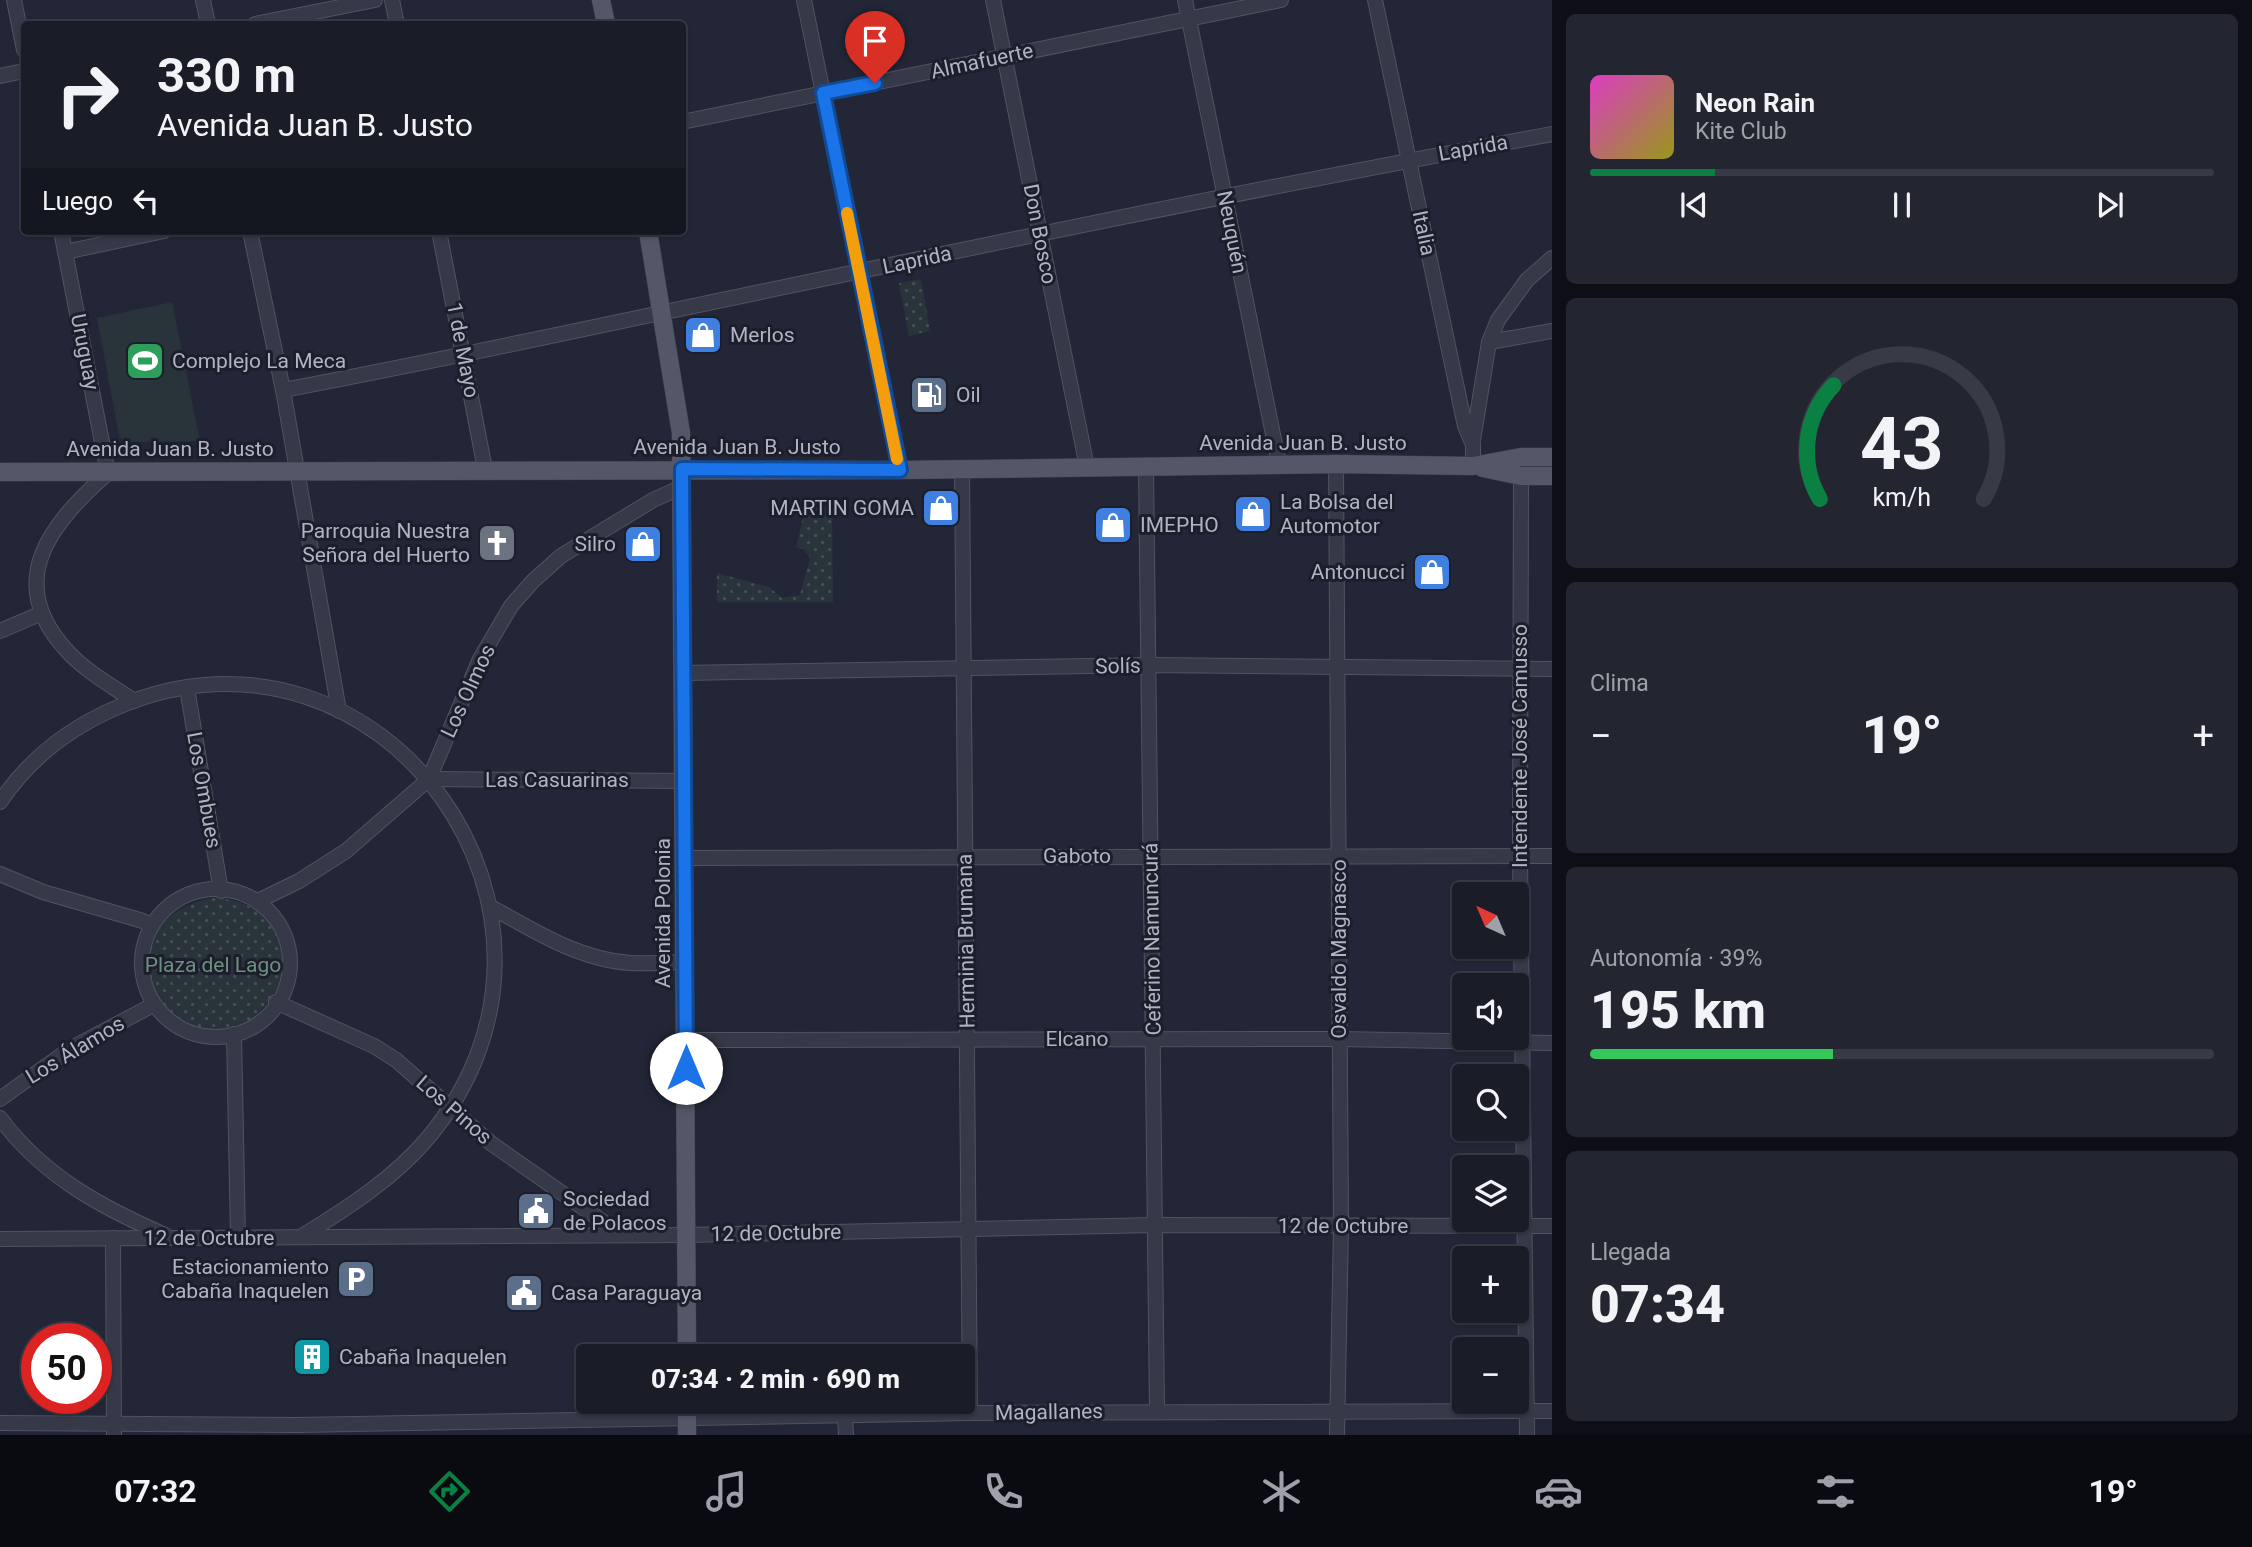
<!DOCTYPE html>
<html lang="es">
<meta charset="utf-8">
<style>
:root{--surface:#1a1c28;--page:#232530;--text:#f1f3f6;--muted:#9fa1a8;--line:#383a45;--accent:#0b8043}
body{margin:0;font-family:Roboto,sans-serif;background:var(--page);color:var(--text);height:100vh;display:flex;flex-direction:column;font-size:26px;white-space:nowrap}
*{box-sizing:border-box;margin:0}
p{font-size:23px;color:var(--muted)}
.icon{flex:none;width:38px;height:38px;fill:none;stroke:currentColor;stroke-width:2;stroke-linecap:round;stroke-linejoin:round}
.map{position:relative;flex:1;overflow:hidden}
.panel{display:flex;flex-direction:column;gap:14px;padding:14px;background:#0e0f16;width:700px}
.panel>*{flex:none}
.banner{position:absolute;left:21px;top:21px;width:665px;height:214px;border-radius:7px;box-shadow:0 2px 5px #0004,0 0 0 2px var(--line);background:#1a1c28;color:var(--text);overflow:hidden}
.needle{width:46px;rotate:316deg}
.controls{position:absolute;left:1452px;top:882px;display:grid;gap:14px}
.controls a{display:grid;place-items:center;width:77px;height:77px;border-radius:7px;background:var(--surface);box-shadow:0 2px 5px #0004,0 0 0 2px var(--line);font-size:35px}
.speed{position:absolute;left:21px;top:1323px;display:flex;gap:14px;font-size:35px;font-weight:700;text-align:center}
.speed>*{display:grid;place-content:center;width:91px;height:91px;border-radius:50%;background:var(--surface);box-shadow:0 2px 5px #0004,0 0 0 2px var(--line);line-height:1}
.speed .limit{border:10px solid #d22;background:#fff;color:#111}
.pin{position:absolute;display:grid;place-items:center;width:60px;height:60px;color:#fff;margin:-72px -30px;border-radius:50% 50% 50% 0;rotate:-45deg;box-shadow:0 0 7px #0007}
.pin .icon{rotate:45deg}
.me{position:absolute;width:77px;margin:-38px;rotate:0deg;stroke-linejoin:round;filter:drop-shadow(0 0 5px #0008)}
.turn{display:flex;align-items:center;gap:24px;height:147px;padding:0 21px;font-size:32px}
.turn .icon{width:91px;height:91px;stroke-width:2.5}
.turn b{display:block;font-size:49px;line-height:60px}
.then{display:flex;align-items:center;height:66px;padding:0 21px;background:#0003;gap:14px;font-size:26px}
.big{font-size:52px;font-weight:800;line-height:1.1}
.panel .card{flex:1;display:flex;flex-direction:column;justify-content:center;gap:10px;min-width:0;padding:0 24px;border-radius:10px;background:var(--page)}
.panel .dial{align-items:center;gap:0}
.dial svg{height:182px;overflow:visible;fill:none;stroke:var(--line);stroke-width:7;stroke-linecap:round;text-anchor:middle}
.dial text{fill:var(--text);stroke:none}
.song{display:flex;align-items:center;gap:21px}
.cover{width:84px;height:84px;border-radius:10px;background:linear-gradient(135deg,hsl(310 70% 55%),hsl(60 70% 35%))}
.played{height:7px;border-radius:4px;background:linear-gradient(90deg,var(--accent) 20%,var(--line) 20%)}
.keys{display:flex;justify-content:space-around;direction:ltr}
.heat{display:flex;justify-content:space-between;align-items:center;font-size:38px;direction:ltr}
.charge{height:10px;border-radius:5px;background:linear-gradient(90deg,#34c759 39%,var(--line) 0)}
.trip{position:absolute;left:576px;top:1344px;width:399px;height:70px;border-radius:7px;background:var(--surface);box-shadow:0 2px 5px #0004,0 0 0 2px var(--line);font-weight:800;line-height:70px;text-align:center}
.tabs{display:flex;height:112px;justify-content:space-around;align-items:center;background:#0a0b10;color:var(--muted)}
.tabs .icon{width:49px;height:49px}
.tabs .selected{color:var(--accent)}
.tabs b{font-size:32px;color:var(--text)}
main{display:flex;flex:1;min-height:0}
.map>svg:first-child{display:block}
</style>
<main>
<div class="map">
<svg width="1552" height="1435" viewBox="0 0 1552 1435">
<defs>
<pattern id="green-dots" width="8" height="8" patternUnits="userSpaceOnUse" patternTransform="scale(1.75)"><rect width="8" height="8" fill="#28343a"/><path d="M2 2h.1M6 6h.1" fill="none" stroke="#454f55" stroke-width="1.8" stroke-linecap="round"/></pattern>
</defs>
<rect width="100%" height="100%" fill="#232636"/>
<!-- green -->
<g fill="url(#green-dots)">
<path d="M921,279L930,331L909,336L899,283Z"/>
<path d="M808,497H823L824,507H832L833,602H717V573L769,587L782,598L800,595L810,557L803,549L796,547Z"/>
<path d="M213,898C275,900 306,953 267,1003C257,1016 244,1027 228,1029C131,1044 114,915 213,898Z"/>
</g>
<!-- pitch -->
<path fill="#28343a" d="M172,302L200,441L125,442L119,436L97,318Z"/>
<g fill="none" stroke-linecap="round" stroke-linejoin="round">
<defs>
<g id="minor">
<path d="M14,0L24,50"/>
<path d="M203,0L208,24"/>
<path d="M392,0L397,24"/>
<path d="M804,0L900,470"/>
<path d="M993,0L1087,467"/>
<path d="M1185,0L1279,464"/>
<path d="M1375,0L1465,426L1473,445V466"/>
<path d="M255,24L375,0"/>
<path d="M0,76L24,71"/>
<path d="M682,122L1281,0"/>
<path d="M61,231L108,473C50,523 2,583 69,653C87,672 112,686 134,701"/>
<path d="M250,231L283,390L339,711"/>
<path d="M439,231L485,469"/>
<path d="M65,252L164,231"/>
<path d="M1489,342L1552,331"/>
<path d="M283,390C411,366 538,339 665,312C960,250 1256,188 1552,134"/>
<path d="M1473,440L1489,342L1498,320L1527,280L1552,258"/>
<path d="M1336,464L1341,1226L1337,1435"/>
<path d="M1146,467L1157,1411"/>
<path d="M962,469L970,1413"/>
<path d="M1521,476L1520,856L1527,1435"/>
<path d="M0,631L42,613"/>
<path d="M684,673L1149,665L1552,669"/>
<path d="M187,688L221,891"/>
<path d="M429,779L685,781"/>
<path d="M0,802C29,759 71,727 118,707C382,595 614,917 427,1139C393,1179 346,1209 302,1236"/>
<path d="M685,858L1552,856"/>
<path d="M0,874L43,892L143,921L151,926"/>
<circle cx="216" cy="963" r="74"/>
<path d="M260,900L299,881L346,851L429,779L480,659L511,606L533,581L561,556L653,500L682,487"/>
<path d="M491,907C534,931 580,960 631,963C649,964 668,962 686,962"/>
<path d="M276,1002L374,1046L396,1060L492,1144L622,1235"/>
<path d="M234,1034L238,1238"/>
<path d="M686,1040L1340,1039L1552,1043"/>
<path d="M0,1099L70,1049L153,1005"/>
<path d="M0,1118C43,1176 101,1207 165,1235"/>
<path d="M113,1238L114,1435"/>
<path d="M0,1239L687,1235L1155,1225L1552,1226"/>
<path d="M845,1417L846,1435"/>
<path d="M0,1423L297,1425L970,1413L1552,1411"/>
</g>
<g id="major">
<path d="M601,0L606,24"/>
<path d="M648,231L681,433L687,1356"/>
<path d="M1483,468L1521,476H1552"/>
<path d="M0,472L900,470L1336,464L1473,466L1521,457H1552"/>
<path d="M687,1402V1435"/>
</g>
</defs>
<!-- minor casing -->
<use href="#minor" stroke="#515361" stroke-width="16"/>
<!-- major casing -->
<use href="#major" stroke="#404250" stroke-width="19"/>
<!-- minor -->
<use href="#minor" stroke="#363947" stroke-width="14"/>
<!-- major -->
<use href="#major" stroke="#545767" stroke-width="18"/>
</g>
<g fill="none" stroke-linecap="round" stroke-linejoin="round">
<defs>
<path id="route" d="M686,1068L682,469L900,470L823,93L875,83"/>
</defs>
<!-- route casing -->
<use href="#route" stroke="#114b97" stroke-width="18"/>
<!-- route -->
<use href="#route" stroke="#1a73e8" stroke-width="12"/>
<!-- slow -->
<path stroke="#f59e0b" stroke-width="12" d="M847,213L897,459"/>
</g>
<!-- icons -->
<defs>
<symbol id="shop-square" viewBox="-11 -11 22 22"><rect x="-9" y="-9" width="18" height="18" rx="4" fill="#3f7fe0" stroke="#1c1e2b"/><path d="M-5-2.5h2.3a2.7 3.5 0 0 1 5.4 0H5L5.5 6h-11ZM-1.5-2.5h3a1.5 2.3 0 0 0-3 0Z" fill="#fff"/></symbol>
<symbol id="stadium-square" viewBox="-11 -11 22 22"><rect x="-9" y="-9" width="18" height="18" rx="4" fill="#2e9e5b" stroke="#1c1e2b"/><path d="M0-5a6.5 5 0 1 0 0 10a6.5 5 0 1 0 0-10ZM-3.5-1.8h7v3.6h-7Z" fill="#fff"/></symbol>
<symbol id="fuel-square" viewBox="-11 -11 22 22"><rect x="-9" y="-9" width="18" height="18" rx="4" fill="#5c6f8a" stroke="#1c1e2b"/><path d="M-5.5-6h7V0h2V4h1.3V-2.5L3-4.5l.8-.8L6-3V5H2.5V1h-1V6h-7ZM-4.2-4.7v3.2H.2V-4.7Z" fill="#fff"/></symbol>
<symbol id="church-square" viewBox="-11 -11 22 22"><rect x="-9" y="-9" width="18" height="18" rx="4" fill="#6b7280" stroke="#1c1e2b"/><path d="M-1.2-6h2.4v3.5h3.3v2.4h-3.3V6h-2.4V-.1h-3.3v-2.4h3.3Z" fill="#fff"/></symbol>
<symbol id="civic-square" viewBox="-11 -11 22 22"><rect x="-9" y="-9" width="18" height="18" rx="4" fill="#5c6f8a" stroke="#1c1e2b"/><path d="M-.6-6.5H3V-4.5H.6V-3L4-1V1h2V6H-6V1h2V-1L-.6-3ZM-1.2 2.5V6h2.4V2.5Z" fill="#fff"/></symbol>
<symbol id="parking-square" viewBox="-11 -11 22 22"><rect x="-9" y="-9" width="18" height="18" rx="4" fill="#5c6f8a" stroke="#1c1e2b"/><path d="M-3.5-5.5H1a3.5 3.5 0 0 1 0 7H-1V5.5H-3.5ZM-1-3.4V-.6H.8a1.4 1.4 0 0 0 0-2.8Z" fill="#fff"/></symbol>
<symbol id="building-square" viewBox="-11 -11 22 22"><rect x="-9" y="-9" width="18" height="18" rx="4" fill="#0f9aa8" stroke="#1c1e2b"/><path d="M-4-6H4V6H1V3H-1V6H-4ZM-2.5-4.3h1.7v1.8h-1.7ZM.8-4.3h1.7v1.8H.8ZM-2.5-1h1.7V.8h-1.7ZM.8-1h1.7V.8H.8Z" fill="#fff"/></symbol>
</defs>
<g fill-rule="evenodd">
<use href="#shop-square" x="681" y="313" width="44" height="44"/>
<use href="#stadium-square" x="123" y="339" width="44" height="44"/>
<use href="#fuel-square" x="907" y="373" width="44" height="44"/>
<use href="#shop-square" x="919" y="486" width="44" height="44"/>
<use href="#shop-square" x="1231" y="492" width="44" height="44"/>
<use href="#shop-square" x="1091" y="503" width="44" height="44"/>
<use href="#church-square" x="475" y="521" width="44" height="44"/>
<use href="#shop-square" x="621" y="522" width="44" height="44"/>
<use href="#shop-square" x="1410" y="550" width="44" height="44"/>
<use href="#civic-square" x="514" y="1189" width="44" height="44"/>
<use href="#parking-square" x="334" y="1257" width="44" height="44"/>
<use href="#civic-square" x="502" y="1271" width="44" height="44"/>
<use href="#building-square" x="290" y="1335" width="44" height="44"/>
</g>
<g text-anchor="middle" stroke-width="6" stroke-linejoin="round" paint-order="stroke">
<!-- street labels -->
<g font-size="21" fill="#b1b3c3" stroke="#1c1e2b">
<text transform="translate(982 61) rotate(-12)" y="7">Almafuerte</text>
<text transform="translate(1473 148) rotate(-10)" y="7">Laprida</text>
<text transform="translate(1232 232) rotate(79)" y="7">Neuquén</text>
<text transform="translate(1424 233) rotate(78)" y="7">Italia</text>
<text transform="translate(1040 234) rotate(79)" y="7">Don Bosco</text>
<text transform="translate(917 260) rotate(-12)" y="7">Laprida</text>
<text transform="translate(463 350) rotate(79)" y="7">1 de Mayo</text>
<text transform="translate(85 352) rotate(79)" y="7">Uruguay</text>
<text x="1303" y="450">Avenida Juan B. Justo</text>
<text x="737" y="454">Avenida Juan B. Justo</text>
<text x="170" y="456">Avenida Juan B. Justo</text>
<text transform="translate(1118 666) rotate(-1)" y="7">Solís</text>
<text transform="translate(468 691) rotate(-65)" y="7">Los Olmos</text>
<text transform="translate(1520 746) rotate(-90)" y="7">Intendente José Camusso</text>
<text x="557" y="787">Las Casuarinas</text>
<text transform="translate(204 790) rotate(80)" y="7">Los Ombues</text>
<text x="1077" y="863">Gaboto</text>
<text transform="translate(663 913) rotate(-90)" y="7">Avenida Polonia</text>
<text transform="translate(1152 939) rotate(-91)" y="7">Ceferino Namuncurá</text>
<text transform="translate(966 941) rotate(-91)" y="7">Herminia Brumana</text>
<text transform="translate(1339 949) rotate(-90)" y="7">Osvaldo Magnasco</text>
<text x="1077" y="1046">Elcano</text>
<text transform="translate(75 1050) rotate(-31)" y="7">Los Álamos</text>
<text transform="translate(454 1110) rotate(41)" y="7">Los Pinos</text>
<text x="1343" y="1233">12 de Octubre</text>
<text transform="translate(776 1233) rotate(-1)" y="7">12 de Octubre</text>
<text x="209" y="1245">12 de Octubre</text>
<text transform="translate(1049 1412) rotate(-1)" y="7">Magallanes</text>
</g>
<!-- poi labels -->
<g font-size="21" fill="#b1b3c3" stroke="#1c1e2b" text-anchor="start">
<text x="730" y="342">Merlos</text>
<text x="172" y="368">Complejo La Meca</text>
<text x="956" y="402">Oil</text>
<text x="1280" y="509">La Bolsa del<tspan x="1280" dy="24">Automotor</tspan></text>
<text x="914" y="515" text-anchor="end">MARTIN GOMA</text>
<text x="1140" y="532">IMEPHO</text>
<text x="470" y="538" text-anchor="end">Parroquia Nuestra<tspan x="470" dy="24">Señora del Huerto</tspan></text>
<text x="616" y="551" text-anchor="end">Silro</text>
<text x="1405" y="579" text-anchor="end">Antonucci</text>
<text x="563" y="1206">Sociedad<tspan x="563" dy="24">de Polacos</tspan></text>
<text x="329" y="1274" text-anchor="end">Estacionamiento<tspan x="329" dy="24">Cabaña Inaquelen</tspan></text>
<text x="551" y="1300">Casa Paraguaya</text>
<text x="339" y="1364">Cabaña Inaquelen</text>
</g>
<!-- park labels -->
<g font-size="21" fill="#6b917e" stroke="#1c1e2b">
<text x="213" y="972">Plaza del Lago</text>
</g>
</g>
</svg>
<div class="controls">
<a><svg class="needle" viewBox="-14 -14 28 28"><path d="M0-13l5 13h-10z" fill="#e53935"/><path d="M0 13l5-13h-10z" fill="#9fa1a8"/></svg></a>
<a><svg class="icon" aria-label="sound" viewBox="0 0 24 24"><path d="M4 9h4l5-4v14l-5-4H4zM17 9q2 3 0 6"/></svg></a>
<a><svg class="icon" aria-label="search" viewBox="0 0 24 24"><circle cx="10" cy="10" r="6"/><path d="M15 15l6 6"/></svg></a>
<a><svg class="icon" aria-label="layers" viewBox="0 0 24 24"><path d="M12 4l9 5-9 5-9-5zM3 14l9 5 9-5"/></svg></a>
<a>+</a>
<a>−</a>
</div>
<div class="speed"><div class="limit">50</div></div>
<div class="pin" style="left:875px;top:83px;background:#d93025"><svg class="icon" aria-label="arrive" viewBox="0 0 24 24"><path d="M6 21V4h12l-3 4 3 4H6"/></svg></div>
<svg class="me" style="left:686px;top:1068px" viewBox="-20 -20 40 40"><circle r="19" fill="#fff"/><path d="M0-13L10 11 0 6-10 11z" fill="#1a73e8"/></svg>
<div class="trip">07:34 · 2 min · 690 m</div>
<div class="banner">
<div class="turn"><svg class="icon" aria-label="right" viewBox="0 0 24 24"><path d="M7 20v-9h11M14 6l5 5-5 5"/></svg><div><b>330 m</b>Avenida Juan B. Justo</div></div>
<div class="then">Luego<svg class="icon" aria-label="left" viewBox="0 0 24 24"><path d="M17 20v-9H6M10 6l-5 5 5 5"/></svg></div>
</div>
</div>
<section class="panel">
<div class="card">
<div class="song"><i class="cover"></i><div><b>Neon Rain</b><p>Kite Club</p></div></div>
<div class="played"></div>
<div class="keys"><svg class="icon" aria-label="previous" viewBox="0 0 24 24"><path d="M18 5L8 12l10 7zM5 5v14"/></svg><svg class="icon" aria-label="pause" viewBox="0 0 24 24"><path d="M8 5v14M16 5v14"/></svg><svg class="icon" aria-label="next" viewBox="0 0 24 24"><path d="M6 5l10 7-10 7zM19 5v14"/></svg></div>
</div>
<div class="card dial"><svg viewBox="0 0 100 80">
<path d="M14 69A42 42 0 1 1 86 69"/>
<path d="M14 69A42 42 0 0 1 20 19" stroke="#0b8043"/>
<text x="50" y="56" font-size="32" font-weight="700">43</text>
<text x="50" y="72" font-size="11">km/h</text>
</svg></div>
<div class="card"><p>Clima</p>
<div class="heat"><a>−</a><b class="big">19°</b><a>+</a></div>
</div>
<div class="card"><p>Autonomía · 39%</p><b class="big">195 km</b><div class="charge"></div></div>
<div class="card"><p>Llegada</p><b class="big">07:34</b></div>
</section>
</main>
<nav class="tabs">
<b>07:32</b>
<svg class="icon selected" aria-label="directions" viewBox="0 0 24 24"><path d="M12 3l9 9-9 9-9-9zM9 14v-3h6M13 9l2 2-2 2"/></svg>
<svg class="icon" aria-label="music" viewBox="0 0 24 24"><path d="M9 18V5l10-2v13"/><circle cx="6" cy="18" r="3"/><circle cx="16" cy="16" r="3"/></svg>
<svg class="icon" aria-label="phone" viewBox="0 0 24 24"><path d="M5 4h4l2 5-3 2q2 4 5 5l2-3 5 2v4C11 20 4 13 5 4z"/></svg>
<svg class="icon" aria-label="climate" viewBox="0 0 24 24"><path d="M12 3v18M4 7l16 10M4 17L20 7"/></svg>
<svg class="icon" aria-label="car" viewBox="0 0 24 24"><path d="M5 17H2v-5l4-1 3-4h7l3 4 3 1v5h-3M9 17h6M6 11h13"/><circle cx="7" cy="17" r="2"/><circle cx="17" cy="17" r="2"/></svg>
<svg class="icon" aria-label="filters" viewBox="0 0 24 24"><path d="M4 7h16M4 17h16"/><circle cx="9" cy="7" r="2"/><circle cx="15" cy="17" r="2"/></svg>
<b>19°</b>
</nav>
